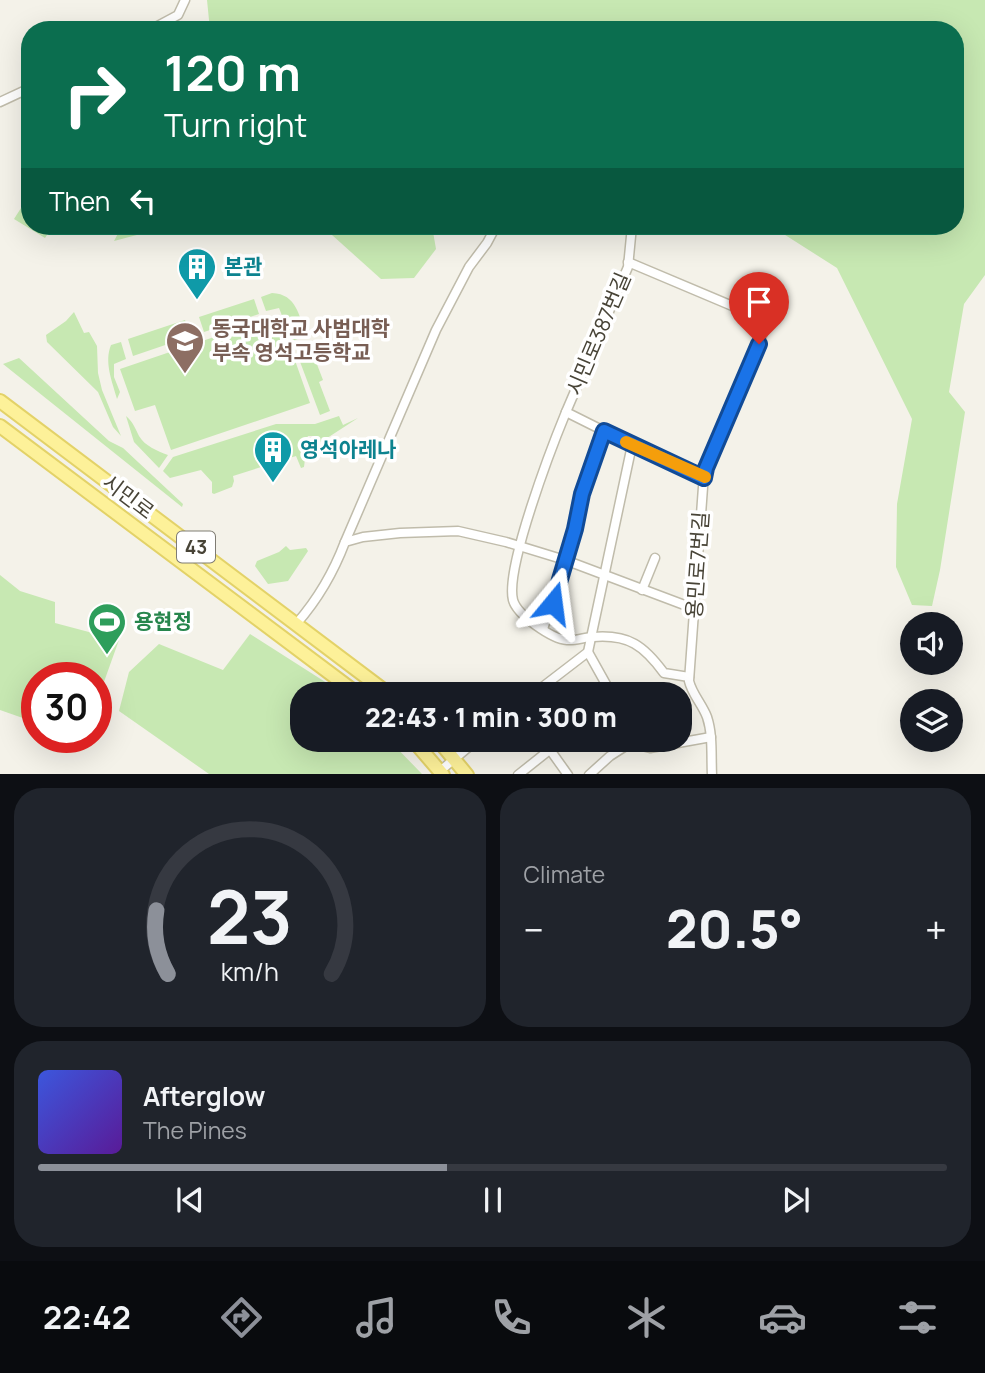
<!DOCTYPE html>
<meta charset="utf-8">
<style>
:root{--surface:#171b24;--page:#20242c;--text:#f1f3f6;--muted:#9ea1a6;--line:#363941;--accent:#8c9099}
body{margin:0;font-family:Manrope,"Noto Sans KR",sans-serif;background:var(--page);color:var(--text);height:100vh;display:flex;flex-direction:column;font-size:26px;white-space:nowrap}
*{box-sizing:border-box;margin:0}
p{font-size:23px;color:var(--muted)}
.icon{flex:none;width:38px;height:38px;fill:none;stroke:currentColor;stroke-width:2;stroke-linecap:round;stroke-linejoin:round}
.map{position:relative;height:774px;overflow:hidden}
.drawer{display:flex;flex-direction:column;gap:14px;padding:14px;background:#0d0f14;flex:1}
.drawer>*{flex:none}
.top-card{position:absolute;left:21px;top:21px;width:943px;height:214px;border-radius:28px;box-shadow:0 7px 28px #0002;background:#0b6e4f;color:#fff;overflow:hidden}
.controls{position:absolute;left:900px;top:612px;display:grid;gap:14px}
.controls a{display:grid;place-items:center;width:63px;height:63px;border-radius:50%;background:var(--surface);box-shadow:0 7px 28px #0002;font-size:35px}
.speed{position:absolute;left:21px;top:662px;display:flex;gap:14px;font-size:35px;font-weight:700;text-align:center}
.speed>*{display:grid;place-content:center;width:91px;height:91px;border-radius:50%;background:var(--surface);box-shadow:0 7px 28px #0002;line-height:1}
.speed .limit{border:10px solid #d22;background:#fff;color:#111}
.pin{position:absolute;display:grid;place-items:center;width:60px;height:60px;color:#fff;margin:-72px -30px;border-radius:50% 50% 50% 0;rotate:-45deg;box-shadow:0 0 7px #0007}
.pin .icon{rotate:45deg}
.me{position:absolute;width:77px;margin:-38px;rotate:16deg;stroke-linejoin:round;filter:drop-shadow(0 0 5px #0008)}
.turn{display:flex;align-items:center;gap:24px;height:147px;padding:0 28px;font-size:32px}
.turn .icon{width:91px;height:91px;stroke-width:2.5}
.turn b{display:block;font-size:49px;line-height:60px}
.then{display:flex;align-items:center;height:66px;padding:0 28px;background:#0003;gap:14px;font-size:26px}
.big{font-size:52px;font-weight:800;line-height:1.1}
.drawer .tile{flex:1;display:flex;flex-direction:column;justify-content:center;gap:10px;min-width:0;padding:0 24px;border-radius:28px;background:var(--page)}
.drawer .dial{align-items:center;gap:0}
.dial svg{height:182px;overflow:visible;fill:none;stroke:var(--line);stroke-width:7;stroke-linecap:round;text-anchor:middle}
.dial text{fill:var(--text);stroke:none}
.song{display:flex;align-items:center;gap:21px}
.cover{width:84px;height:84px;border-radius:10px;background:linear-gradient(135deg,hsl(230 70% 55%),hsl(270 70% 35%))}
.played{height:7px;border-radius:4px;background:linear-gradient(90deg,var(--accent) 45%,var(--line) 45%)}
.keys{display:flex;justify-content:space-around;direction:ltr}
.heat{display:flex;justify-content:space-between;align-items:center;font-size:38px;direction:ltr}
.drawer .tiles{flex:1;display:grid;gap:14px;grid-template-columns:1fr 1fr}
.tile:last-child{grid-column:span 2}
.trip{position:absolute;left:290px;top:682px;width:402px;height:70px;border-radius:28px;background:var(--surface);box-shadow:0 7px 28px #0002;font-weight:800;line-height:70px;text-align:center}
.tab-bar{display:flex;height:112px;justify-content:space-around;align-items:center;background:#090b0e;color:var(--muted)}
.tab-bar .icon{width:49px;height:49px}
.tab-bar .selected{color:var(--accent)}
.tab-bar b{font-size:32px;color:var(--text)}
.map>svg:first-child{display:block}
</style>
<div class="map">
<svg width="985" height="775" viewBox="0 0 985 775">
<rect width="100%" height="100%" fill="#f4f2e9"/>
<!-- green -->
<g fill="#c7e8b2">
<path d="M207,0H985V275L964,304L949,392L965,412L940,570L932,606L912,605L896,567L897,504L912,419L837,268L771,226H956V30H210Z"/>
<path d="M30,194V226H53L45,238L14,219Z"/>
<path d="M122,226H171L114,241Z"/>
<path d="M322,226H432L436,249L414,278L381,279Z"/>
<path d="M272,293C297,294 299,316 306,336L292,341L279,308L266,311L261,297Z"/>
<path d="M254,299L259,314L204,332L199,317Z"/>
<path d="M74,312L84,333L89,332L97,346L98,373L102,390L121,436L113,427L98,392L47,342L46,335L66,321Z"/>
<path d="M279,315L310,403L171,450L155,405L135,411L120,369Z"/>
<path d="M185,320L190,335L182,337L180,328L176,329L180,340L133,356L128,339Z"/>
<path d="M121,342L126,359L114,364V377L120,392L117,399C112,381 104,362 111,345Z"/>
<path d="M313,354L323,380L319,382L330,411L320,415L299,359Z"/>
<path d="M19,358L109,441L123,448L183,504L182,507L3,364Z"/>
<path d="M126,416C133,422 135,428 139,436C145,446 157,451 168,455L159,468L134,442Z"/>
<path d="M339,416L343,425L358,418L321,442L313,436H308C303,443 306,458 304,467L301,468L296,456L233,476L234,481L232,487L214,494L212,493V482L201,470L170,478L163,471L173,457L276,424H315Z"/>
<path d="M286,546L290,550L306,548L308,551L288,581L268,584L255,566L257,561L279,552Z"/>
<path d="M0,575L20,591L55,602V623L119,640L96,704V677H37V723L0,710Z"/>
<path d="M250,634L330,685L340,695H303V740H389L422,774H209L119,711L129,672L159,644L223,670Z"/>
</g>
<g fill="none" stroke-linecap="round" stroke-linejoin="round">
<defs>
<g id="street">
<path d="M150,30L178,15L185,0"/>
<path d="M0,102L30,88"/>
<path d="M628,262L768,321L706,468L703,487L689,681C692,694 702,704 707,717C713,735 711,755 712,775"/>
<path d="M566,412C552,446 505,568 513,600C517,615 552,639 567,640C575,641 585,637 593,637C629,634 644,646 664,673L689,677"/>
<path d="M632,445L704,478"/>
<path d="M345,542L436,330L469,267L487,243L496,226"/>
<path d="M642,590L655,558"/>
<path d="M297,623C318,599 334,571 345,542L363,537L400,533L458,531L506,542L565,560L695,609"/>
<path d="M543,629L575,529L582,494L604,431"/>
<path d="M588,652L612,695"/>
<path d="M532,695L588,652L632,445L566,412L628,267L632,226"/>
<path d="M543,740L568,775"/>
<path d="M636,740L642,746L650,748L711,737"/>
<path d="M440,771L477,740"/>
<path d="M518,775L562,740"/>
<path d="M589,775L610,756L635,740"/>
</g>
<g id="primary">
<path d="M0,401L390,695"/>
<path d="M0,426L359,695"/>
<path d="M413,740L443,775"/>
<path d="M438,740L467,775"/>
</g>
</defs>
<!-- street casing -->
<use href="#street" stroke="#c0bcab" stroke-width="11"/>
<!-- primary casing -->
<use href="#primary" stroke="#e3d268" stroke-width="16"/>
<!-- street -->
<use href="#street" stroke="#fff" stroke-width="8"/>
<!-- primary -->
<use href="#primary" stroke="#fdf199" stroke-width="12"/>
</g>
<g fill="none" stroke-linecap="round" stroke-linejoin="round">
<defs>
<path id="route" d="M553,603L575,529L582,494L604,431L704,478L706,468L759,344"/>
</defs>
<!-- route casing -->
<use href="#route" stroke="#114b97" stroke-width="18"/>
<!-- route -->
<use href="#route" stroke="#1a73e8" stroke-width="12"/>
<!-- slow -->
<path stroke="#f59e0b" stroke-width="12" d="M626,442L705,477"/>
</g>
<!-- icons -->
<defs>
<symbol id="building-pin" viewBox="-11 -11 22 30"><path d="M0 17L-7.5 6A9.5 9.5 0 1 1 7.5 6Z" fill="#0f9aa8" stroke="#fff"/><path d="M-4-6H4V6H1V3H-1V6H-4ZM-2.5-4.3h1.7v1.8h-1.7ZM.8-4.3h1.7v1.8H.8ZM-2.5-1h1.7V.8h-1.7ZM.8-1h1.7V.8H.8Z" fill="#fff"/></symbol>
<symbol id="school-pin" viewBox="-11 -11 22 30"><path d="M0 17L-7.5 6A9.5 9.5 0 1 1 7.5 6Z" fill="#8d6e63" stroke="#fff"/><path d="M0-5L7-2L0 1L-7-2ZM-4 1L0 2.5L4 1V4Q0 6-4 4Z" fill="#fff"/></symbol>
<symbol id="stadium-pin" viewBox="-11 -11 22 30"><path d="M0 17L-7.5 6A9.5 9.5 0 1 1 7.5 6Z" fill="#2e9e5b" stroke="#fff"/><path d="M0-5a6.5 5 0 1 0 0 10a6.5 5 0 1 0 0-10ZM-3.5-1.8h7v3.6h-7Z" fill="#fff"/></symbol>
</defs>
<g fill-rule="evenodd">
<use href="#building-pin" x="175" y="245" width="44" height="60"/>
<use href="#school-pin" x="163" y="319" width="44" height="60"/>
<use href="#building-pin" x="251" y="428" width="44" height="60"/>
<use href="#stadium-pin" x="85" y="600" width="44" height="60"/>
</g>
<g text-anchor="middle" stroke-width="7" stroke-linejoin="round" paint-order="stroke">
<!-- shield labels -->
<rect fill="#fff" stroke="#7f7c73" stroke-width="2" x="177" y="531.5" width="38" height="31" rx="5"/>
<g font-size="19" font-weight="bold" fill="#484437">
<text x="196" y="554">43</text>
</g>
<!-- culture labels -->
<g font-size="21" font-weight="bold" fill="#0d838f" stroke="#fff" text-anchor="start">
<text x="224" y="274">본관</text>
<text x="300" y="457">영석아레나</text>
</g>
<!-- education labels -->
<g font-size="21" font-weight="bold" fill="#785e54" stroke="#fff" text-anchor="start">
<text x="212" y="336">동국대학교 사범대학<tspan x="212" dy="24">부속 영석고등학교</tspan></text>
</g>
<!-- street labels -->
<g font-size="21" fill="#484437" stroke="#fff">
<text transform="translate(599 334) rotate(-67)" y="7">시민로387번길</text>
<text transform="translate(128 497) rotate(37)" y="7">시민로</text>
<text transform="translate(698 565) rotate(-86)" y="7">용민로7번길</text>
</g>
<!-- leisure labels -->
<g font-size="21" font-weight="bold" fill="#27864d" stroke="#fff" text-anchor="start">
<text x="134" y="629">용현정</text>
</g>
</g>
</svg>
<div class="controls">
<a><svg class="icon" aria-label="sound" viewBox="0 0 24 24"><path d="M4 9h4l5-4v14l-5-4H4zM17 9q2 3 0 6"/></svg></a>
<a><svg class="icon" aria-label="layers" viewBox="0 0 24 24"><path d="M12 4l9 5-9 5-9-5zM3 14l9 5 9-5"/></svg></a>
</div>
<div class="speed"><div class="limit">30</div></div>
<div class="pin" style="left:759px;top:344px;background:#d93025"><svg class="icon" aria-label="arrive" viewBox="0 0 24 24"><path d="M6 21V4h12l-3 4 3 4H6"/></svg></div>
<svg class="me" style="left:553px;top:603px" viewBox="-20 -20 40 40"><path d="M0-17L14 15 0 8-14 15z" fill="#1a73e8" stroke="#fff" stroke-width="4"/></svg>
<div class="trip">22:43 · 1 min · 300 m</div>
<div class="top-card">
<div class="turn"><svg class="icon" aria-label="right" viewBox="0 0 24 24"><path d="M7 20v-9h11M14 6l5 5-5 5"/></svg><div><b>120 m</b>Turn right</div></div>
<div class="then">Then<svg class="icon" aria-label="left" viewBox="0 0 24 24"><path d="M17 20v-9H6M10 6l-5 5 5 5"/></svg></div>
</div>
</div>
<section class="drawer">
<div class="tiles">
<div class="tile dial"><svg viewBox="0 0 100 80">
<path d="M14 69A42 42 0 1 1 86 69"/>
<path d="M14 69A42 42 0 0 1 9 41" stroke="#8c9099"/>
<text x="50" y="56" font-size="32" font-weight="700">23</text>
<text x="50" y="72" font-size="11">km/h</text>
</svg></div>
<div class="tile"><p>Climate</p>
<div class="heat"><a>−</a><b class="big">20.5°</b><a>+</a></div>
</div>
<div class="tile">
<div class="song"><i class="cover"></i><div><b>Afterglow</b><p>The Pines</p></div></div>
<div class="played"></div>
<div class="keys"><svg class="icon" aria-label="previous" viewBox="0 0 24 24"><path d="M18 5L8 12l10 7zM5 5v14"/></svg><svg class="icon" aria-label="pause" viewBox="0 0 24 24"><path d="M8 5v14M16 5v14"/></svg><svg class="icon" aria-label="next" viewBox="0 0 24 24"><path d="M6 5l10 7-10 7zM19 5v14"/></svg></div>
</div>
</div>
</section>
<nav class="tab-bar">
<b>22:42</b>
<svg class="icon selected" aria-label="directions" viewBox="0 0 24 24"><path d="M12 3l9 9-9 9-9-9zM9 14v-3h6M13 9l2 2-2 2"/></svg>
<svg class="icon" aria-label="music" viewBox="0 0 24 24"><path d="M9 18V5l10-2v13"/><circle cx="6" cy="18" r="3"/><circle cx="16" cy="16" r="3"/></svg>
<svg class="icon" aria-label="phone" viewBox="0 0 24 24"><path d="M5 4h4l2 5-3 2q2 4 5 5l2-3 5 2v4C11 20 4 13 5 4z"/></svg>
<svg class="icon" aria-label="climate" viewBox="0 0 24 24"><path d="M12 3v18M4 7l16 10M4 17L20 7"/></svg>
<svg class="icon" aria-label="car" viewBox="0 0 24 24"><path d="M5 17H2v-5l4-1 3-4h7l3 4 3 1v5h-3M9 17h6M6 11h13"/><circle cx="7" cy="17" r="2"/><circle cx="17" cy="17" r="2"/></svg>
<svg class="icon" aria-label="filters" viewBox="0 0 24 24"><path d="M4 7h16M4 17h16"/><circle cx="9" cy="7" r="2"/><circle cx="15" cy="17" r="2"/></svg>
</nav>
